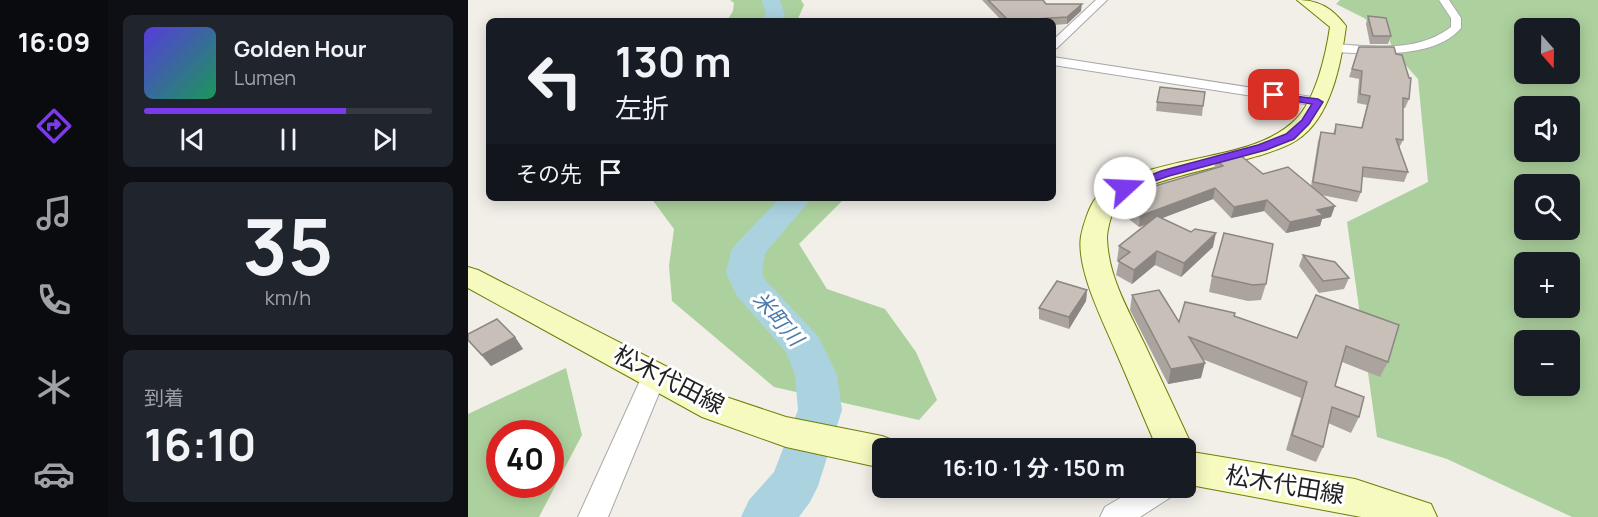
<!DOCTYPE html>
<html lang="ja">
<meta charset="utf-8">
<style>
:root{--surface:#171b24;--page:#20242c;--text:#f1f3f6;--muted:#9ea1a6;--line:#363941;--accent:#7c3aed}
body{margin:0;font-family:Manrope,"Noto Sans JP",sans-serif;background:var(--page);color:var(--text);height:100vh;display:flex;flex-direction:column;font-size:22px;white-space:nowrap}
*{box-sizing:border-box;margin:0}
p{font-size:20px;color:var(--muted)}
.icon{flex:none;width:33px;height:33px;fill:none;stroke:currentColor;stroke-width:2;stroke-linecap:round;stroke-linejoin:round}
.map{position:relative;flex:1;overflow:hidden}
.panel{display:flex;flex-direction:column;gap:15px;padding:15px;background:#0d0f14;width:360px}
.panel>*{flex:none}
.banner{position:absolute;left:18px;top:18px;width:570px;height:183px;border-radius:9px;box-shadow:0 3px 15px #0003;background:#171b24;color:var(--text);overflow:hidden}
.needle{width:39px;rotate:160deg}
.controls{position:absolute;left:1046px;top:18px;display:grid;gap:12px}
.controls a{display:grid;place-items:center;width:66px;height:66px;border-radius:9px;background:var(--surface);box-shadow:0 3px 15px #0003;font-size:30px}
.speed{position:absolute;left:18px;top:420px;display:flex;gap:12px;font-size:30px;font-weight:700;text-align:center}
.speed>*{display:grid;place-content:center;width:78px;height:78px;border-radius:50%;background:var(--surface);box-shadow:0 3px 15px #0003;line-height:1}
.speed .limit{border:9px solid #d22;background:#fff;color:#111}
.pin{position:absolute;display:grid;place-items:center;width:51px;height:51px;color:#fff;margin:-26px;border-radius:12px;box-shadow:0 3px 9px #0006}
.me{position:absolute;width:66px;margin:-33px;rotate:70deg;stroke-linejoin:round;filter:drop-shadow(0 0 4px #0008)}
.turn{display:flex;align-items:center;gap:21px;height:126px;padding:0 30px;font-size:27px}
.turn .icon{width:78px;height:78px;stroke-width:2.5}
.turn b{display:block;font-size:42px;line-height:51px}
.then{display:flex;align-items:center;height:57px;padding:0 30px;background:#0003;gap:12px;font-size:22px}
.big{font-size:45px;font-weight:700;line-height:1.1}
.panel .tile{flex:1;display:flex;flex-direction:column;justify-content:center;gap:9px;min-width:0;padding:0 21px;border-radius:9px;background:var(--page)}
.panel .dial{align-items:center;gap:0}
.dial b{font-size:78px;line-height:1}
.song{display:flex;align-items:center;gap:18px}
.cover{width:72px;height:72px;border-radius:9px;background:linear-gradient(135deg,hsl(250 70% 55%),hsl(150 70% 35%))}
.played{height:6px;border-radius:3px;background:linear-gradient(90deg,var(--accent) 70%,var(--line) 70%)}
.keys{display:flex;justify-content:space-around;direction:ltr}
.trip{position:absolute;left:404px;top:438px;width:324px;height:60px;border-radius:9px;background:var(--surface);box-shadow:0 3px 15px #0003;font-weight:700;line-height:60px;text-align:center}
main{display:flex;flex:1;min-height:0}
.dock{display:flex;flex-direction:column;width:108px;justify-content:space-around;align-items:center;background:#090b0e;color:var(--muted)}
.dock .icon{width:42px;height:42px}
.dock .on{color:var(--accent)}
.dock b{font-size:27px;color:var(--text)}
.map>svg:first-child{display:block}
</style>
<main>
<nav class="dock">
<b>16:09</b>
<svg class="icon on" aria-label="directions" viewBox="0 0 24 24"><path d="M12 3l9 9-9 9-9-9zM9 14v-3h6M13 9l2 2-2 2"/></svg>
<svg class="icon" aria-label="music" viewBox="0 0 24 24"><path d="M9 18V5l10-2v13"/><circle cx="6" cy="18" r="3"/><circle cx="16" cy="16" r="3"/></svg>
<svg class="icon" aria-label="phone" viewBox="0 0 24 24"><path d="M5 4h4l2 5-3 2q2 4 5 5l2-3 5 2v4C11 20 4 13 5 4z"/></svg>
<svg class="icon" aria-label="climate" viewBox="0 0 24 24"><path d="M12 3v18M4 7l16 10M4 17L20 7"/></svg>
<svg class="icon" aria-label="car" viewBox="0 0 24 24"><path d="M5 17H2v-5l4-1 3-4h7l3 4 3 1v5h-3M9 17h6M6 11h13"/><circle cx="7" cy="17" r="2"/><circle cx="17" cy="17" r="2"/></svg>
</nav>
<section class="panel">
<div class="tile">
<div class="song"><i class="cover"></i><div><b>Golden Hour</b><p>Lumen</p></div></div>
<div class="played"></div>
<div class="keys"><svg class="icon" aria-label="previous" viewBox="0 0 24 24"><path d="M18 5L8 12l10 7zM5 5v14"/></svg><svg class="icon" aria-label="pause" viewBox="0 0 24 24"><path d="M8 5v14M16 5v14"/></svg><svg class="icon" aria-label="next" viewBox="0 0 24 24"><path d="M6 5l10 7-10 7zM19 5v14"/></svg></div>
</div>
<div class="tile dial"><b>35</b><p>km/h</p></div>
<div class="tile"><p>到着</p><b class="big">16:10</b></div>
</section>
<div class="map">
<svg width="1130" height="517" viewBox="0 0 1130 517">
<rect width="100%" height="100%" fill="#f2efe9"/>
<!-- forest -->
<g fill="#add19e" fill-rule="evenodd">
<path d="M262,0H333L336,5L329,21H259L265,11L266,3Z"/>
<path d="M872,0H1130V517H1104L979,459L909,437L879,222L960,182L950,79L926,52L921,39L896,18L868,4ZM1056,28H1101V74H1056ZM1056,106H1101V152H1056ZM1056,184H1101V230H1056ZM1056,262H1101V308H1056ZM1056,340H1101V386H1056Z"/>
<path d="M183,198H377L331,244L359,289L417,309L448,352L469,400L451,420L306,387L204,301L201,266L206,229Z"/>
<path d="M98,368L114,435L71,517H0V414ZM32,434H82V484H32Z"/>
</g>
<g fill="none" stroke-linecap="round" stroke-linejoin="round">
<!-- river -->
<g fill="#aad3df" fill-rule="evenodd">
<path d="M294,0H312L317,15L312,21H292L298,14Z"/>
<path d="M312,198H344L297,253L294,273L298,281L350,336L369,375L374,410L350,486L342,502L331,517H273L281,500L306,472L330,410L327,375L318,352L269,296L258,273L263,251L268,244Z"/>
</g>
<defs>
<g id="street">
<path d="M628,0H639L589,48L585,49V40Z"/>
<path d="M971,0H981L993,18V28C967,59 904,54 867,52L861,48L867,44C905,47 951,52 983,27V18Z"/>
<path d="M585,57L850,98L857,102L850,106L585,65Z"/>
<path d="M187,365L195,368L199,374L140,517H110L175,374L179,368Z"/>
<path d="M669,488H707L703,497L672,517H632L637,507Z"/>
</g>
<g id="secondary">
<path d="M829,0C851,0 864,8 878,26C873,64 863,118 829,140C792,165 668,174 647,208C643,214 639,231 639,238C640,277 661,311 677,345C693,379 709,414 725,448L724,452L887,479L963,504L969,517H893L717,484V448H689C675,416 662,384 648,352C635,321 608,269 613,236C615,226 621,206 628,198C678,151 783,166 828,119C848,99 858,54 862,27Z"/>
<path d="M0,267L10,270L258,397L318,417L414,436L427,441L431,448H414V468L318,447L234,417L0,288Z"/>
</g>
</defs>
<!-- street casing -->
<use href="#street" stroke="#a9a9a9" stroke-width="2"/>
<!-- secondary casing -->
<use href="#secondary" stroke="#707d05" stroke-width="2"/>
<!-- street -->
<use href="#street" fill="#fff" fill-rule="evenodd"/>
<!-- secondary -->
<use href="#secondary" fill="#f7fabf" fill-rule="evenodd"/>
</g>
<!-- wall -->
<g fill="#aba49e">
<path d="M514,0H575L578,4L613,11L599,24L585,25V21H525L533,20Z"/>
<path d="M900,16L923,36L920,44H902L898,24Z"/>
<path d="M891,47L941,99L937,108H935V140L931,148L940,172L936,182L894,177L893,192L889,202L853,195L863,217L854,219L852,226L818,233L796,211L763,218L745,199L693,218L745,247L713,277L687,265L664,284L648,275L651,261L649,260L651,246L680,224L671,227L649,210L650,200L667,193L668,185L687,186L746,169L748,160L795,174L843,186L850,141L853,132L865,134L868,124L893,128L899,105L889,103L891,79L881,77Z"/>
<path d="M689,102L735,106L734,116L688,111Z"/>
<path d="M835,255L881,278L876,289L851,293L831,266Z"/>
<path d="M744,276L798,284L793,300L780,301L741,292Z"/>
<path d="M619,290L618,301L601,329L571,319V308Z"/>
<path d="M664,295L711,322L766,316L829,338L848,295L920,362L912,377L874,362L867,386L891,417L883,433L860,423L855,447L848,462L818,450L833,398L734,359L733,378L700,384L662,310Z"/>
<path d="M0,334L47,337L55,349L23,366L0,341Z"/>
</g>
<!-- shaded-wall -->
<g fill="#8b8681">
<path d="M614,4L613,11L599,24V17Z"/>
<path d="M747,188L745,199L671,227L672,216Z"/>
<path d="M799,200L796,211L763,218L766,207Z"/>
<path d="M867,206L863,217L854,219L852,226L818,233L822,222L849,210Z"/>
<path d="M748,233L745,247L713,277L716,263Z"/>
<path d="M689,251L687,265L664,284L666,270Z"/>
<path d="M619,290L618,301L601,329V317Z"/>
<path d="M47,337L55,349L23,366L14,355Z"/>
<path d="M737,363L733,378L700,384L703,369Z"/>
</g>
<!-- building -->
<g fill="#c7bfb8" stroke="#8b8681" stroke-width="1.5">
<path d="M520,0H575L578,4H614L599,17L569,19L571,21H525L539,19Z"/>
<path d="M900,16L918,18L923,36H905Z"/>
<path d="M891,47H926L928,54L934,55L941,78H943L941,99L935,98V140L928,139L940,172L895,167L893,192L845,182L853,132L867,134L868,124L894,128L902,96L892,94L894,71L884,69Z"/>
<path d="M692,87L737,92L735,106L689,102Z"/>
<path d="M772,155L795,174L820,167L867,206L849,210L855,215L822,222L799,200L766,207L747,188L672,216L650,200L672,191L668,185L683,181L687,186L755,166L748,160Z"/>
<path d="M689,216L723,232L727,229L748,233L716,263L689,251L666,270L650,261L662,252L651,246Z"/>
<path d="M756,233L805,244L798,284L785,285L744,276Z"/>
<path d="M835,255L867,262L881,278L855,281Z"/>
<path d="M589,281L619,290L601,317L571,308Z"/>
<path d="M691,290L711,322L717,302L767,313L766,316L829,338L848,295L931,325L920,362L878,346L867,386L896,397L891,417L864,407L855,447L824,435L839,382L721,337L737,363L703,369L664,295Z"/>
<path d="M29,319L47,337L14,355L0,340V334Z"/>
</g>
<!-- route -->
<path fill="#7c3aed" stroke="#51269a" stroke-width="1.5" d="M802,93L850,99L855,102L841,124L826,139L798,150L701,176L661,190L657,191L651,188L693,171L790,145L818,134L834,120L844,104L802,97Z"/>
<g text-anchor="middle" stroke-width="6" stroke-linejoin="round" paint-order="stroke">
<!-- water labels -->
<g font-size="21" font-style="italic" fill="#4a7aab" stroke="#fff">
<text transform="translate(310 319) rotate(49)" y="7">米町川</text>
</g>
<!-- near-street labels -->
<g font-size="24" fill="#222" stroke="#fff">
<text transform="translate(201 380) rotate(27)" y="8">松木代田線</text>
<text transform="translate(817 485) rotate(10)" y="8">松木代田線</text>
</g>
</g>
</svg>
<div class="controls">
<a><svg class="needle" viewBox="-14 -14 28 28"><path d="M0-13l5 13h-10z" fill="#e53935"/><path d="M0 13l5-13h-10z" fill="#9ea1a6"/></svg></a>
<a><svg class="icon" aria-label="sound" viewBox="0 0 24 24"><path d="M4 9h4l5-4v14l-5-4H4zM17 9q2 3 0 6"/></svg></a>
<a><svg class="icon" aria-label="search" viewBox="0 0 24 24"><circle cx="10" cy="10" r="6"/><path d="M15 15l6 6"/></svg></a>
<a>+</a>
<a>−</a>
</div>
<div class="speed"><div class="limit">40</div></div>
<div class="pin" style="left:806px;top:95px;background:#d93025"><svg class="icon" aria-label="arrive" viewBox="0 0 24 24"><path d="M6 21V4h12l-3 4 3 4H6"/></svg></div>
<svg class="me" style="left:657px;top:188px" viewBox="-20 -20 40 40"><circle r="19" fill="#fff"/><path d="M0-13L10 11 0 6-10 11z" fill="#7c3aed"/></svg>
<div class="trip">16:10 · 1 分 · 150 m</div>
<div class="banner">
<div class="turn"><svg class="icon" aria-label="left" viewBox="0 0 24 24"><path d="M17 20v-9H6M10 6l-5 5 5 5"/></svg><div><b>130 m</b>左折</div></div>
<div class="then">その先<svg class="icon" aria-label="arrive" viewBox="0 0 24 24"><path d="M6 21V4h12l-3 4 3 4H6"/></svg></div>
</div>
</div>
</main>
